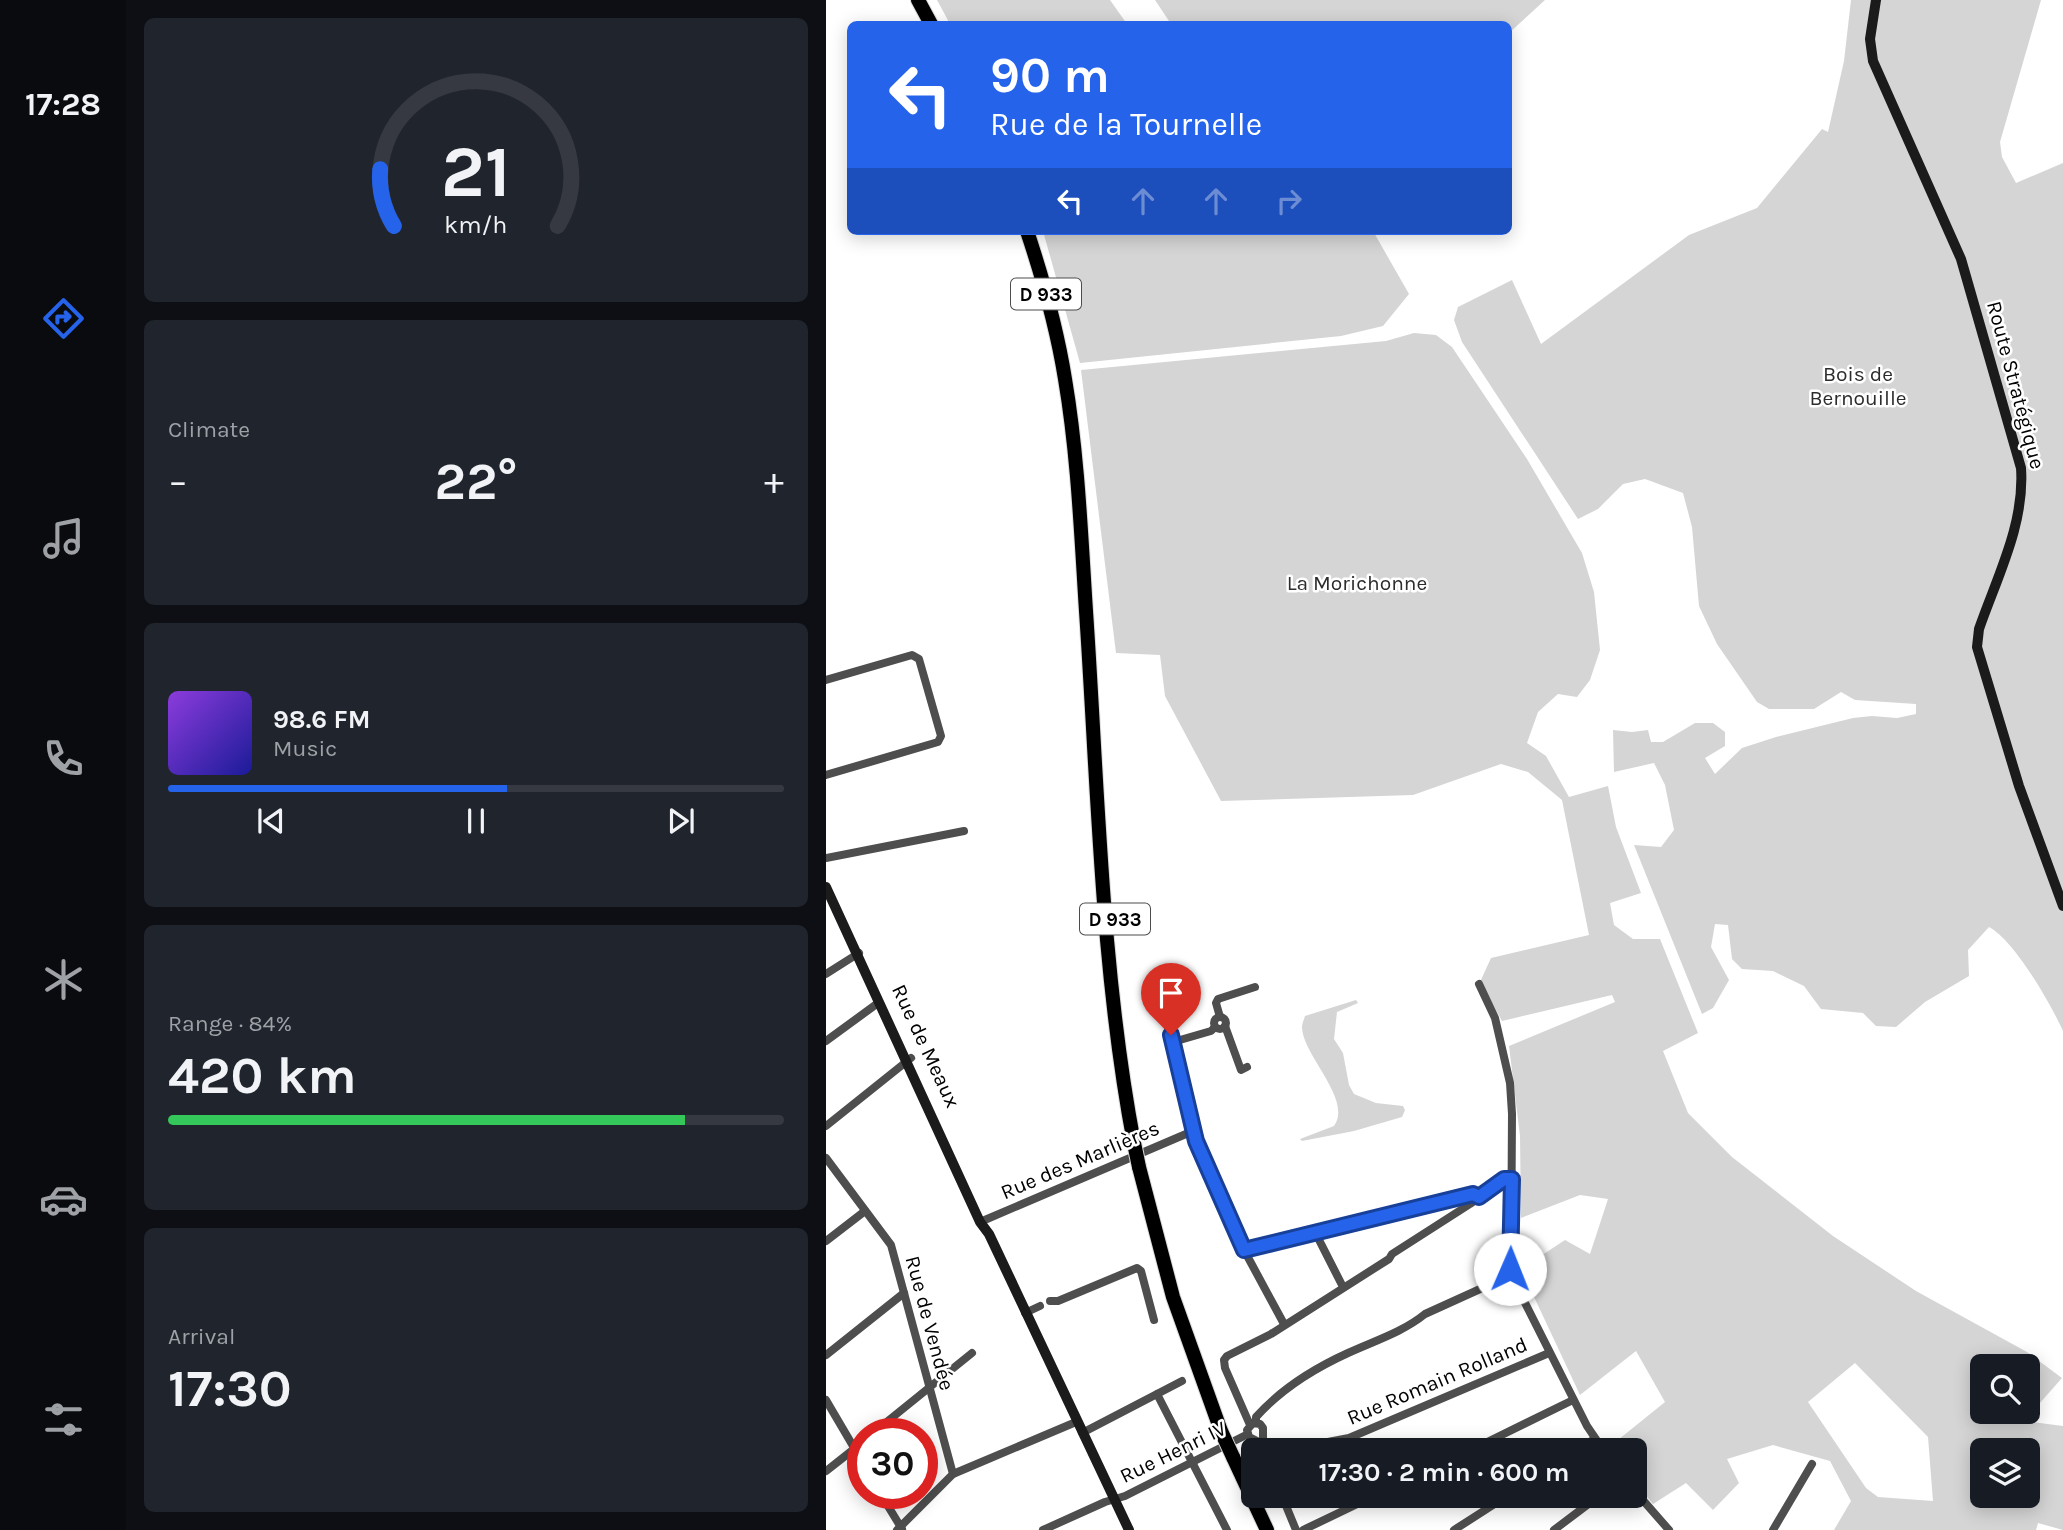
<!DOCTYPE html>
<meta charset="utf-8">
<style>
:root{--surface:#171b24;--page:#20242c;--text:#f1f3f6;--muted:#9ea1a6;--line:#363941;--accent:#2563eb}
body{margin:0;font-family:Karla,sans-serif;background:var(--page);color:var(--text);height:100vh;display:flex;flex-direction:column;font-size:26px;white-space:nowrap}
*{box-sizing:border-box;margin:0}
p{font-size:23px;color:var(--muted)}
.icon{flex:none;width:38px;height:38px;fill:none;stroke:currentColor;stroke-width:2;stroke-linecap:round;stroke-linejoin:round}
.map{position:relative;flex:1;overflow:hidden}
.panel{display:flex;flex-direction:column;gap:18px;padding:18px;background:#0d0f14;width:700px}
.panel>*{flex:none}
.top-card{position:absolute;left:21px;top:21px;width:665px;height:214px;border-radius:10px;box-shadow:0 4px 18px #0003;background:#2563eb;color:#fff;overflow:hidden}
.tools{position:absolute;left:1144px;top:1354px;display:grid;gap:14px}
.tools a{display:grid;place-items:center;width:70px;height:70px;border-radius:10px;background:var(--surface);box-shadow:0 4px 18px #0003;font-size:35px}
.speed{position:absolute;left:21px;top:1418px;display:flex;gap:14px;font-size:35px;font-weight:700;text-align:center}
.speed>*{display:grid;place-content:center;width:91px;height:91px;border-radius:50%;background:var(--surface);box-shadow:0 4px 18px #0003;line-height:1}
.speed .limit{border:10px solid #d22;background:#fff;color:#111}
.pin{position:absolute;display:grid;place-items:center;width:60px;height:60px;color:#fff;margin:-72px -30px;border-radius:50% 50% 50% 0;rotate:-45deg;box-shadow:0 0 7px #0007}
.pin .icon{rotate:45deg}
.me{position:absolute;width:77px;margin:-38px;rotate:1deg;stroke-linejoin:round;filter:drop-shadow(0 0 5px #0008)}
.turn{display:flex;align-items:center;gap:24px;height:147px;padding:0 28px;font-size:32px}
.turn .icon{width:91px;height:91px;stroke-width:2.5}
.turn b{display:block;font-size:49px;line-height:60px}
.lanes{display:flex;align-items:center;height:66px;padding:0 28px;background:#0003;justify-content:center;gap:35px;direction:ltr}
.lanes .off{opacity:.35}
.big{font-size:52px;font-weight:700;line-height:1.1}
.panel .widget{flex:1;display:flex;flex-direction:column;justify-content:center;gap:10px;min-width:0;padding:0 24px;border-radius:10px;background:var(--page)}
.panel .dial{align-items:center;gap:0}
.dial svg{height:182px;overflow:visible;fill:none;stroke:var(--line);stroke-width:7;stroke-linecap:round;text-anchor:middle}
.dial text{fill:var(--text);stroke:none}
.song{display:flex;align-items:center;gap:21px}
.cover{width:84px;height:84px;border-radius:10px;background:linear-gradient(135deg,hsl(270 70% 55%),hsl(240 70% 35%))}
.played{height:7px;border-radius:4px;background:linear-gradient(90deg,var(--accent) 55%,var(--line) 55%)}
.keys{display:flex;justify-content:space-around;direction:ltr}
.heat{display:flex;justify-content:space-between;align-items:center;font-size:38px;direction:ltr}
.charge{height:10px;border-radius:5px;background:linear-gradient(90deg,#34c759 84%,var(--line) 0)}
.trip{position:absolute;left:415px;top:1438px;width:406px;height:70px;border-radius:10px;background:var(--surface);box-shadow:0 4px 18px #0003;font-weight:700;line-height:70px;text-align:center}
main{display:flex;flex:1;min-height:0}
.menu{display:flex;flex-direction:column;width:126px;justify-content:space-around;align-items:center;background:#090b0e;color:var(--muted)}
.menu .icon{width:49px;height:49px}
.menu .current{color:var(--accent)}
.menu b{font-size:32px;color:var(--text)}
.map>svg:first-child{display:block}
</style>
<main>
<nav class="menu">
<b>17:28</b>
<svg class="icon current" aria-label="directions" viewBox="0 0 24 24"><path d="M12 3l9 9-9 9-9-9zM9 14v-3h6M13 9l2 2-2 2"/></svg>
<svg class="icon" aria-label="music" viewBox="0 0 24 24"><path d="M9 18V5l10-2v13"/><circle cx="6" cy="18" r="3"/><circle cx="16" cy="16" r="3"/></svg>
<svg class="icon" aria-label="phone" viewBox="0 0 24 24"><path d="M5 4h4l2 5-3 2q2 4 5 5l2-3 5 2v4C11 20 4 13 5 4z"/></svg>
<svg class="icon" aria-label="climate" viewBox="0 0 24 24"><path d="M12 3v18M4 7l16 10M4 17L20 7"/></svg>
<svg class="icon" aria-label="car" viewBox="0 0 24 24"><path d="M5 17H2v-5l4-1 3-4h7l3 4 3 1v5h-3M9 17h6M6 11h13"/><circle cx="7" cy="17" r="2"/><circle cx="17" cy="17" r="2"/></svg>
<svg class="icon" aria-label="filters" viewBox="0 0 24 24"><path d="M4 7h16M4 17h16"/><circle cx="9" cy="7" r="2"/><circle cx="15" cy="17" r="2"/></svg>
</nav>
<section class="panel">
<div class="widget dial"><svg viewBox="0 0 100 80">
<path d="M14 69A42 42 0 1 1 86 69"/>
<path d="M14 69A42 42 0 0 1 8 44" stroke="#2563eb"/>
<text x="50" y="56" font-size="32" font-weight="700">21</text>
<text x="50" y="72" font-size="11">km/h</text>
</svg></div>
<div class="widget"><p>Climate</p>
<div class="heat"><a>−</a><b class="big">22°</b><a>+</a></div>
</div>
<div class="widget">
<div class="song"><i class="cover"></i><div><b>98.6 FM</b><p>Music</p></div></div>
<div class="played"></div>
<div class="keys"><svg class="icon" aria-label="previous" viewBox="0 0 24 24"><path d="M18 5L8 12l10 7zM5 5v14"/></svg><svg class="icon" aria-label="pause" viewBox="0 0 24 24"><path d="M8 5v14M16 5v14"/></svg><svg class="icon" aria-label="next" viewBox="0 0 24 24"><path d="M6 5l10 7-10 7zM19 5v14"/></svg></div>
</div>
<div class="widget"><p>Range · 84%</p><b class="big">420 km</b><div class="charge"></div></div>
<div class="widget"><p>Arrival</p><b class="big">17:30</b></div>
</section>
<div class="map">
<svg width="1237" height="1530" viewBox="0 0 1237 1530">
<rect width="100%" height="100%" fill="#fff"/>
<!-- green -->
<g fill="#d5d5d5" fill-rule="evenodd">
<path d="M111,0H284L301,24H124Z"/>
<path d="M329,0H719L683,33L682,24H345Z"/>
<path d="M1025,0H1215L1174,142L1176,157L1190,183L1237,163V1031C1225,1004 1188,940 1163,927L1142,950L1143,976L1099,1002L1070,1027L1050,1026L1037,1013L995,1009L978,986L947,971L916,969L906,959L902,925L889,924L885,947L903,980L887,1008L876,1014L808,845L835,847L848,830L839,785L828,763L788,772L787,730L806,732L822,730L825,742H837L869,723H887L899,732V746L879,758L889,774L916,748L950,737L1027,718L1046,716L1071,718L1090,714V704L1029,700L1015,692L988,709H943L931,702L891,644L873,606L866,527L857,493L819,479L797,484L772,509L752,519L636,342L628,320L632,307L686,280L715,344L863,235L931,208L996,129L1002,132L1018,61Z"/>
<path d="M217,231H547L583,294L557,326L515,336L254,363Z"/>
<path d="M588,333L610,335L626,347L701,459L756,553L768,592L774,650L764,680L751,697L732,694L712,712L701,743L720,756L743,797L782,786L790,827L815,893L784,903L788,925L807,939H834L872,1033L837,1051L862,1113L906,1157L1007,1236L1090,1291L1201,1352L1236,1378L1198,1421L1237,1426V1530L1212,1523L1210,1530H1008L1025,1501L1004,1461L947,1445L901,1459L913,1483L887,1510L860,1483L827,1504L809,1482L808,1451H784L782,1448L839,1402L810,1351L754,1395L695,1269L739,1240L764,1254L782,1199L754,1195L695,1218L694,1136L683,1046L789,1002L786,995L676,1021L654,982L665,958L763,935L736,800L702,772L675,764L587,795L395,801L339,696L334,655L290,653L255,370L560,341ZM1029,1363L1102,1437L1107,1501L1052,1497L1040,1488L982,1402ZM1157,1367H1202V1412H1157ZM1157,1451H1202V1496H1157Z"/>
<path d="M530,1000L532,1003L511,1012L508,1039L517,1053L523,1085L528,1094L550,1103L577,1106L579,1110L576,1117L528,1131L476,1141L474,1139L508,1126C527,1099 476,1055 476,1027C476,1023 478,1020 479,1016Z"/>
</g>
<g fill="none" stroke-linecap="round" stroke-linejoin="round">
<defs>
<g id="highway">
<path d="M92,0L105,24"/>
<path d="M201,231C217,279 231,329 239,379C252,456 255,534 260,611C272,788 275,969 308,1143"/>
<path d="M313,1167L347,1297L395,1431"/>
<path d="M407,1457L441,1530"/>
</g>
</defs>
<!-- highway casing -->
<use href="#highway" stroke="#dbdbdb" stroke-width="16"/>
<!-- street -->
<g stroke="#4e4e4e" stroke-width="8">
<path d="M0,680L86,655L93,659L115,736L112,742L0,775"/>
<path d="M0,858L138,831"/>
<path d="M0,974L33,953"/>
<path d="M653,984L669,1018L684,1083L686,1114L685,1275L761,1426L778,1451"/>
<path d="M331,997L345,1035L367,1131L377,1159L418,1250L458,1324"/>
<circle cx="394" cy="1023" r="6"/>
<path d="M394,1017L390,1003L392,999L429,987"/>
<path d="M399,1026L415,1070L421,1067"/>
<path d="M0,1041L52,1003"/>
<path d="M347,1042L385,1031L389,1027"/>
<path d="M0,1126L85,1058"/>
<path d="M0,1158L65,1245L127,1474"/>
<path d="M154,1222L367,1131"/>
<path d="M489,1232L517,1287"/>
<path d="M0,1241L39,1211"/>
<path d="M418,1250L647,1194L653,1197"/>
<path d="M224,1301H232L311,1268L315,1271L328,1320"/>
<path d="M199,1313L214,1306"/>
<path d="M0,1355L78,1293"/>
<path d="M331,1394L401,1530"/>
<path d="M0,1400L37,1463"/>
<path d="M430,1423V1417C455,1389 489,1368 522,1353C548,1341 577,1332 599,1314L685,1275"/>
<path d="M424,1425L399,1368L398,1360L401,1356L445,1334L563,1259L566,1254L644,1204L678,1179H686"/>
<path d="M47,1433L146,1353"/>
<path d="M256,1433L356,1381"/>
<path d="M437,1451V1428L434,1424L427,1423L421,1430L423,1437C430,1441 439,1445 446,1447L486,1445L523,1438L723,1353"/>
<path d="M643,1451L747,1400"/>
<path d="M751,1451L768,1439"/>
<path d="M0,1471L37,1442"/>
<path d="M808,1490L843,1530"/>
<path d="M54,1493L76,1529"/>
<path d="M456,1496L470,1530"/>
<path d="M71,1530L127,1474L250,1422"/>
<path d="M217,1530L279,1502L299,1496L422,1434"/>
<path d="M477,1530L548,1496"/>
<path d="M628,1530L681,1496"/>
<path d="M728,1530L773,1496"/>
<path d="M947,1530L986,1464"/>
</g>
<!-- secondary -->
<g stroke="#1b1b1b" stroke-width="10">
<path d="M1050,0L1044,39L1047,61L1135,259L1195,468C1199,524 1171,577 1153,629L1151,647L1193,786L1237,906"/>
<path d="M0,887L154,1222L163,1234L303,1530"/>
</g>
<!-- highway -->
<use href="#highway" stroke="#000" stroke-width="14"/>
<defs>
<g id="highway-bridge">
<path d="M308,1143L313,1167"/>
<path d="M395,1431L407,1457"/>
</g>
</defs>
<!-- highway-bridge casing -->
<use href="#highway-bridge" stroke="#dbdbdb" stroke-width="16" stroke-linecap="butt"/>
<!-- highway-bridge -->
<use href="#highway-bridge" stroke="#000" stroke-width="14"/>
</g>
<g fill="none" stroke-linecap="round" stroke-linejoin="round">
<defs>
<path id="route" d="M345,1035L370,1141L418,1250L647,1194L653,1197L678,1179H686L684,1269"/>
</defs>
<!-- route casing -->
<use href="#route" stroke="#184099" stroke-width="18"/>
<!-- route -->
<use href="#route" stroke="#2563eb" stroke-width="12"/>
</g>
<g text-anchor="middle" stroke-width="5" stroke-linejoin="round" paint-order="stroke">
<!-- shield labels -->
<g fill="#fff" stroke="#4c4c4c" stroke-width="2">
<rect x="185" y="278.5" width="70" height="31" rx="5"/>
<rect x="254" y="903.5" width="70" height="31" rx="5"/>
</g>
<g font-size="19" font-weight="bold" fill="#000">
<text x="220" y="301">D 933</text>
<text x="289" y="926">D 933</text>
</g>
<!-- park labels -->
<g font-size="21" fill="#2c2c2c" stroke="#fff">
<text x="1032" y="381">Bois de<tspan x="1032" dy="24">Bernouille</tspan></text>
<text x="531" y="590">La Morichonne</text>
</g>
<!-- street labels -->
<g font-size="21" fill="#000" stroke="#fff">
<text transform="translate(1190 385) rotate(75)" y="7">Route Stratégique</text>
<text transform="translate(100 1046) rotate(65)" y="7">Rue de Meaux</text>
<text transform="translate(254 1160) rotate(-23)" y="7">Rue des Marlières</text>
<text transform="translate(104 1323) rotate(75)" y="7">Rue de Vendée</text>
<text transform="translate(611 1381) rotate(-23)" y="7">Rue Romain Rolland</text>
<text transform="translate(347 1452) rotate(-26)" y="7">Rue Henri IV</text>
</g>
</g>
</svg>
<div class="tools">
<a><svg class="icon" aria-label="search" viewBox="0 0 24 24"><circle cx="10" cy="10" r="6"/><path d="M15 15l6 6"/></svg></a>
<a><svg class="icon" aria-label="layers" viewBox="0 0 24 24"><path d="M12 4l9 5-9 5-9-5zM3 14l9 5 9-5"/></svg></a>
</div>
<div class="speed"><div class="limit">30</div></div>
<div class="pin" style="left:345px;top:1035px;background:#d93025"><svg class="icon" aria-label="arrive" viewBox="0 0 24 24"><path d="M6 21V4h12l-3 4 3 4H6"/></svg></div>
<svg class="me" style="left:684px;top:1269px" viewBox="-20 -20 40 40"><circle r="19" fill="#fff"/><path d="M0-13L10 11 0 6-10 11z" fill="#2563eb"/></svg>
<div class="trip">17:30 · 2 min · 600 m</div>
<div class="top-card">
<div class="turn"><svg class="icon" aria-label="left" viewBox="0 0 24 24"><path d="M17 20v-9H6M10 6l-5 5 5 5"/></svg><div><b>90 m</b>Rue de la Tournelle</div></div>
<div class="lanes"><svg class="icon" aria-label="left" viewBox="0 0 24 24"><path d="M17 20v-9H6M10 6l-5 5 5 5"/></svg><svg class="icon off" aria-label="ahead" viewBox="0 0 24 24"><path d="M12 20V5M6 11l6-6 6 6"/></svg><svg class="icon off" aria-label="ahead" viewBox="0 0 24 24"><path d="M12 20V5M6 11l6-6 6 6"/></svg><svg class="icon off" aria-label="right" viewBox="0 0 24 24"><path d="M7 20v-9h11M14 6l5 5-5 5"/></svg></div>
</div>
</div>
</main>
